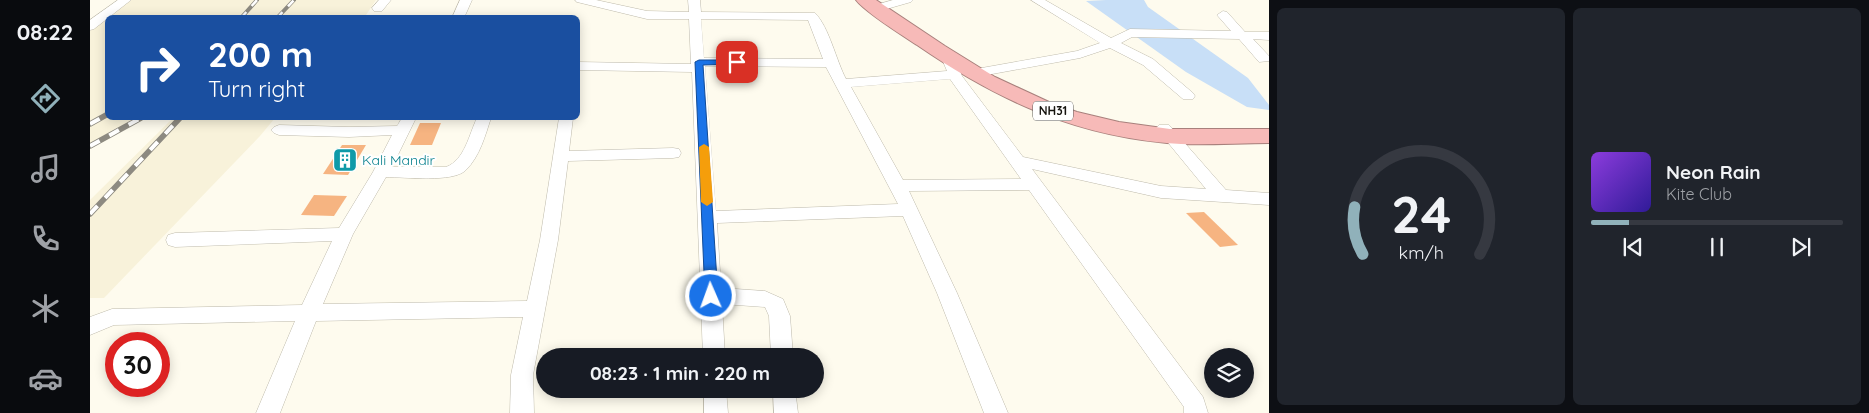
<!DOCTYPE html>
<meta charset="utf-8">
<style>
:root{--surface:#171b24;--page:#20242c;--text:#f1f3f6;--muted:#9ea1a6;--line:#363941;--accent:#90b1ba}
body{margin:0;font-family:Quicksand,sans-serif;background:var(--page);color:var(--text);height:100vh;display:flex;flex-direction:column;font-size:19px;white-space:nowrap}
*{box-sizing:border-box;margin:0}
p{font-size:16px;color:var(--muted)}
.icon{flex:none;width:28px;height:28px;fill:none;stroke:currentColor;stroke-width:2;stroke-linecap:round;stroke-linejoin:round}
.map{position:relative;flex:1;overflow:hidden}
.drawer{display:flex;flex-direction:column;gap:8px;padding:8px;background:#0d0f14;width:600px}
.drawer>*{flex:none}
.top-card{position:absolute;left:15px;top:15px;width:475px;height:105px;border-radius:8px;box-shadow:0 2px 12px #0003;background:#1a4fa0;color:#fff;overflow:hidden}
.tools{position:absolute;left:1114px;top:348px;display:grid;gap:10px}
.tools a{display:grid;place-items:center;width:50px;height:50px;border-radius:50%;background:var(--surface);box-shadow:0 2px 12px #0003;font-size:25px}
.speed{position:absolute;left:15px;top:332px;display:flex;gap:10px;font-size:25px;font-weight:700;text-align:center}
.speed>*{display:grid;place-content:center;width:65px;height:65px;border-radius:50%;background:var(--surface);box-shadow:0 2px 12px #0003;line-height:1}
.speed .limit{border:8px solid #d22;background:#fff;color:#111}
.pin{position:absolute;display:grid;place-items:center;width:42px;height:42px;color:#fff;margin:-21px;border-radius:10px;box-shadow:0 2px 8px #0006}
.me{position:absolute;width:55px;margin:-28px;rotate:358deg;stroke-linejoin:round;filter:drop-shadow(0 0 4px #0008)}
.turn{display:flex;align-items:center;gap:18px;height:105px;padding:0 20px;font-size:22px}
.turn .icon{width:65px;height:65px;stroke-width:2.5}
.turn b{display:block;font-size:35px;line-height:42px}
.drawer .card{flex:1;display:flex;flex-direction:column;justify-content:center;gap:8px;min-width:0;padding:0 18px;border-radius:8px;background:var(--page)}
.drawer .dial{align-items:center;gap:0}
.dial svg{height:130px;overflow:visible;fill:none;stroke:var(--line);stroke-width:7;stroke-linecap:round;text-anchor:middle}
.dial text{fill:var(--text);stroke:none}
.song{display:flex;align-items:center;gap:15px}
.cover{width:60px;height:60px;border-radius:8px;background:linear-gradient(135deg,hsl(270 70% 55%),hsl(250 70% 35%))}
.played{height:5px;border-radius:2px;background:linear-gradient(90deg,var(--accent) 15%,var(--line) 15%)}
.keys{display:flex;justify-content:space-around;direction:ltr}
.drawer .tiles{flex:1;display:grid;gap:8px;grid-template-columns:repeat(2,1fr)}
.trip{position:absolute;left:446px;top:348px;width:288px;height:50px;border-radius:25px;background:var(--surface);box-shadow:0 2px 12px #0003;font-weight:800;line-height:50px;text-align:center}
main{display:flex;flex:1;min-height:0}
.tabs{display:flex;flex-direction:column;width:90px;justify-content:space-around;align-items:center;background:#090b0e;color:var(--muted)}
.tabs .icon{width:35px;height:35px}
.tabs .current{color:var(--accent)}
.tabs b{font-size:22px;color:var(--text)}
.map>svg:first-child{display:block}
</style>
<main>
<nav class="tabs">
<b>08:22</b>
<svg class="icon current" aria-label="directions" viewBox="0 0 24 24"><path d="M12 3l9 9-9 9-9-9zM9 14v-3h6M13 9l2 2-2 2"/></svg>
<svg class="icon" aria-label="music" viewBox="0 0 24 24"><path d="M9 18V5l10-2v13"/><circle cx="6" cy="18" r="3"/><circle cx="16" cy="16" r="3"/></svg>
<svg class="icon" aria-label="phone" viewBox="0 0 24 24"><path d="M5 4h4l2 5-3 2q2 4 5 5l2-3 5 2v4C11 20 4 13 5 4z"/></svg>
<svg class="icon" aria-label="climate" viewBox="0 0 24 24"><path d="M12 3v18M4 7l16 10M4 17L20 7"/></svg>
<svg class="icon" aria-label="car" viewBox="0 0 24 24"><path d="M5 17H2v-5l4-1 3-4h7l3 4 3 1v5h-3M9 17h6M6 11h13"/><circle cx="7" cy="17" r="2"/><circle cx="17" cy="17" r="2"/></svg>
</nav>
<div class="map">
<svg width="1179" height="413" viewBox="0 0 1179 413">
<rect width="100%" height="100%" fill="#fefbee"/>
<!-- built -->
<g fill="#f8f2da">
<path d="M41,0H286L274,18H18Z"/>
<path d="M18,18V118H56L0,149V31Z"/>
<path d="M83,118H185L170,136L14,298H0V200Z"/>
</g>
<!-- water -->
<path fill="#c8dff7" d="M1016,0H1054L1058,7L1158,78L1179,105V110L1157,107L1096,72L996,1Z"/>
<!-- building -->
<g fill="#f6b481">
<path d="M330,123H351L342,145H320Z"/>
<path d="M252,145H276L258,175L233,174Z"/>
<path d="M224,195L257,196L244,216L211,215Z"/>
<path d="M1114,212L1148,245L1130,247L1096,213Z"/>
</g>
<g fill="none" stroke-linecap="round" stroke-linejoin="round">
<defs>
<g id="minor">
<path d="M28,0H41L4,29L0,30V20Z"/>
<path d="M289,0H301L292,11H284L282,8Z"/>
<path d="M370,0H382L374,18H362Z"/>
<path d="M485,0H506L557,11L599,12L598,0H610L611,12L725,13C739,27 746,60 756,79L857,71L852,59L854,56H864L872,76L933,157L1071,186L1116,189L1066,128L1069,125H1079L1136,190L1179,193V205L1071,198L942,169L1113,397L1118,413H1094V407L939,190L819,191L867,293L918,413H894L847,293L813,216L627,223L631,288L675,291L693,299L700,316L703,356H681L679,316L675,307L632,304L635,356H613L602,72L488,70V62L601,64L599,19H557L487,2ZM611,19L718,20L733,59L614,58ZM615,66L736,67L808,204L626,211ZM860,79L931,179L813,180L761,87Z"/>
<path d="M803,0H823L821,2L793,10L787,6L789,4Z"/>
<path d="M941,0H955L1021,38L1040,29L1141,31L1127,15L1133,11L1137,12L1155,32H1179V40L1163,39L1179,56V61L1169,62L1149,39L1042,37L1031,43L1063,59L1103,93L1105,96L1103,99H1093L1053,65L1020,48L990,58L891,76L886,75L884,72L886,69L987,51L1010,43Z"/>
<path d="M312,118H326L302,167H356C375,160 379,134 387,118H401C395,136 390,156 376,170C364,183 314,177 296,177L263,234L233,304L437,301L450,240L469,118H483L479,151L583,148L589,149L591,153L589,157L583,158L478,161L468,240L443,375L444,413H420L421,375L433,317L226,321L190,413H166L205,321L24,325L0,335V317L22,309L212,305L242,241L85,247L78,245L76,240L78,235L85,233L249,228L283,172L302,135L259,137L189,135L184,133L181,130L184,127L189,125L259,127L307,126Z"/>
<path d="M614,389H636L638,413H614Z"/>
<path d="M683,389H705L708,413H684Z"/>
</g>
<path id="highway" d="M766,0H786L855,46L905,77L959,102L987,112L1029,122L1080,129H1179V143C1150,143 1121,145 1091,144C990,138 910,102 827,45C813,36 775,12 766,0Z"/>
</defs>
<!-- minor casing -->
<use href="#minor" stroke="#bebaab" stroke-width="1"/>
<!-- highway casing -->
<use href="#highway" stroke="#a8807c" stroke-width="2"/>
<!-- minor -->
<use href="#minor" fill="#fff" fill-rule="evenodd"/>
<!-- highway -->
<use href="#highway" fill="#f7bab8" fill-rule="evenodd"/>
<defs>
<g id="rail-far1">
<path d="M151,18L167,0"/>
<path d="M187,18L204,0"/>
</g>
<g id="rail">
<path d="M0,124L18,114"/>
<path d="M0,146L51,118"/>
<path d="M0,214L90,118"/>
</g>
</defs>
<!-- rail-far1 casing -->
<use href="#rail-far1" stroke="#8d8a81" stroke-width="4"/>
<!-- rail casing -->
<use href="#rail" stroke="#8d8a81" stroke-width="5.5"/>
<!-- rail-far1 -->
<use href="#rail-far1" stroke="#fff" stroke-width="2.5" stroke-dasharray="8" stroke-linecap="butt"/>
<!-- rail -->
<use href="#rail" stroke="#fff" stroke-width="4" stroke-dasharray="11" stroke-linecap="butt"/>
</g>
<!-- route -->
<path fill="#1a73e8" stroke="#114b97" d="M647,60L650,61V64L613,65L628,296L626,300H617L615,296L605,62L609,60Z"/>
<!-- slow -->
<path fill="#f59e0b" d="M614,144L619,147L623,202L617,206L611,202L609,147Z"/>
<!-- icons -->
<defs>
<symbol id="building-square" viewBox="-11 -11 22 22"><rect x="-9" y="-9" width="18" height="18" rx="4" fill="#0f9aa8" stroke="#fff"/><path d="M-4-6H4V6H1V3H-1V6H-4ZM-2.5-4.3h1.7v1.8h-1.7ZM.8-4.3h1.7v1.8H.8ZM-2.5-1h1.7V.8h-1.7ZM.8-1h1.7V.8H.8Z" fill="#fff"/></symbol>
</defs>
<g fill-rule="evenodd">
<use href="#building-square" x="241" y="146" width="28" height="28"/>
</g>
<g text-anchor="middle" stroke-width="4" stroke-linejoin="round" paint-order="stroke">
<!-- shield labels -->
<rect fill="#fff" stroke="#5b5a56" stroke-width="1" x="943" y="101.5" width="40" height="19" rx="4"/>
<g font-size="12" font-weight="bold" fill="#15130e">
<text x="963" y="115">NH31</text>
</g>
<!-- culture labels -->
<g font-size="14" fill="#0d838f" stroke="#fff" text-anchor="start">
<text x="272" y="165">Kali Mandir</text>
</g>
</g>
</svg>
<div class="tools">
<a><svg class="icon" aria-label="layers" viewBox="0 0 24 24"><path d="M12 4l9 5-9 5-9-5zM3 14l9 5 9-5"/></svg></a>
</div>
<div class="speed"><div class="limit">30</div></div>
<div class="pin" style="left:647px;top:62px;background:#d93025"><svg class="icon" aria-label="arrive" viewBox="0 0 24 24"><path d="M6 21V4h12l-3 4 3 4H6"/></svg></div>
<svg class="me" style="left:621px;top:296px" viewBox="-20 -20 40 40"><circle r="17" fill="#1a73e8" stroke="#fff" stroke-width="3"/><path d="M0-11L8 9 0 5-8 9z" fill="#fff"/></svg>
<div class="trip">08:23 · 1 min · 220 m</div>
<div class="top-card">
<div class="turn"><svg class="icon" aria-label="right" viewBox="0 0 24 24"><path d="M7 20v-9h11M14 6l5 5-5 5"/></svg><div><b>200 m</b>Turn right</div></div>
</div>
</div>
<section class="drawer">
<div class="tiles">
<div class="card dial"><svg viewBox="0 0 100 80">
<path d="M14 69A42 42 0 1 1 86 69"/>
<path d="M14 69A42 42 0 0 1 9 40" stroke="#90b1ba"/>
<text x="50" y="56" font-size="32" font-weight="700">24</text>
<text x="50" y="72" font-size="11">km/h</text>
</svg></div>
<div class="card">
<div class="song"><i class="cover"></i><div><b>Neon Rain</b><p>Kite Club</p></div></div>
<div class="played"></div>
<div class="keys"><svg class="icon" aria-label="previous" viewBox="0 0 24 24"><path d="M18 5L8 12l10 7zM5 5v14"/></svg><svg class="icon" aria-label="pause" viewBox="0 0 24 24"><path d="M8 5v14M16 5v14"/></svg><svg class="icon" aria-label="next" viewBox="0 0 24 24"><path d="M6 5l10 7-10 7zM19 5v14"/></svg></div>
</div>
</div>
</section>
</main>
